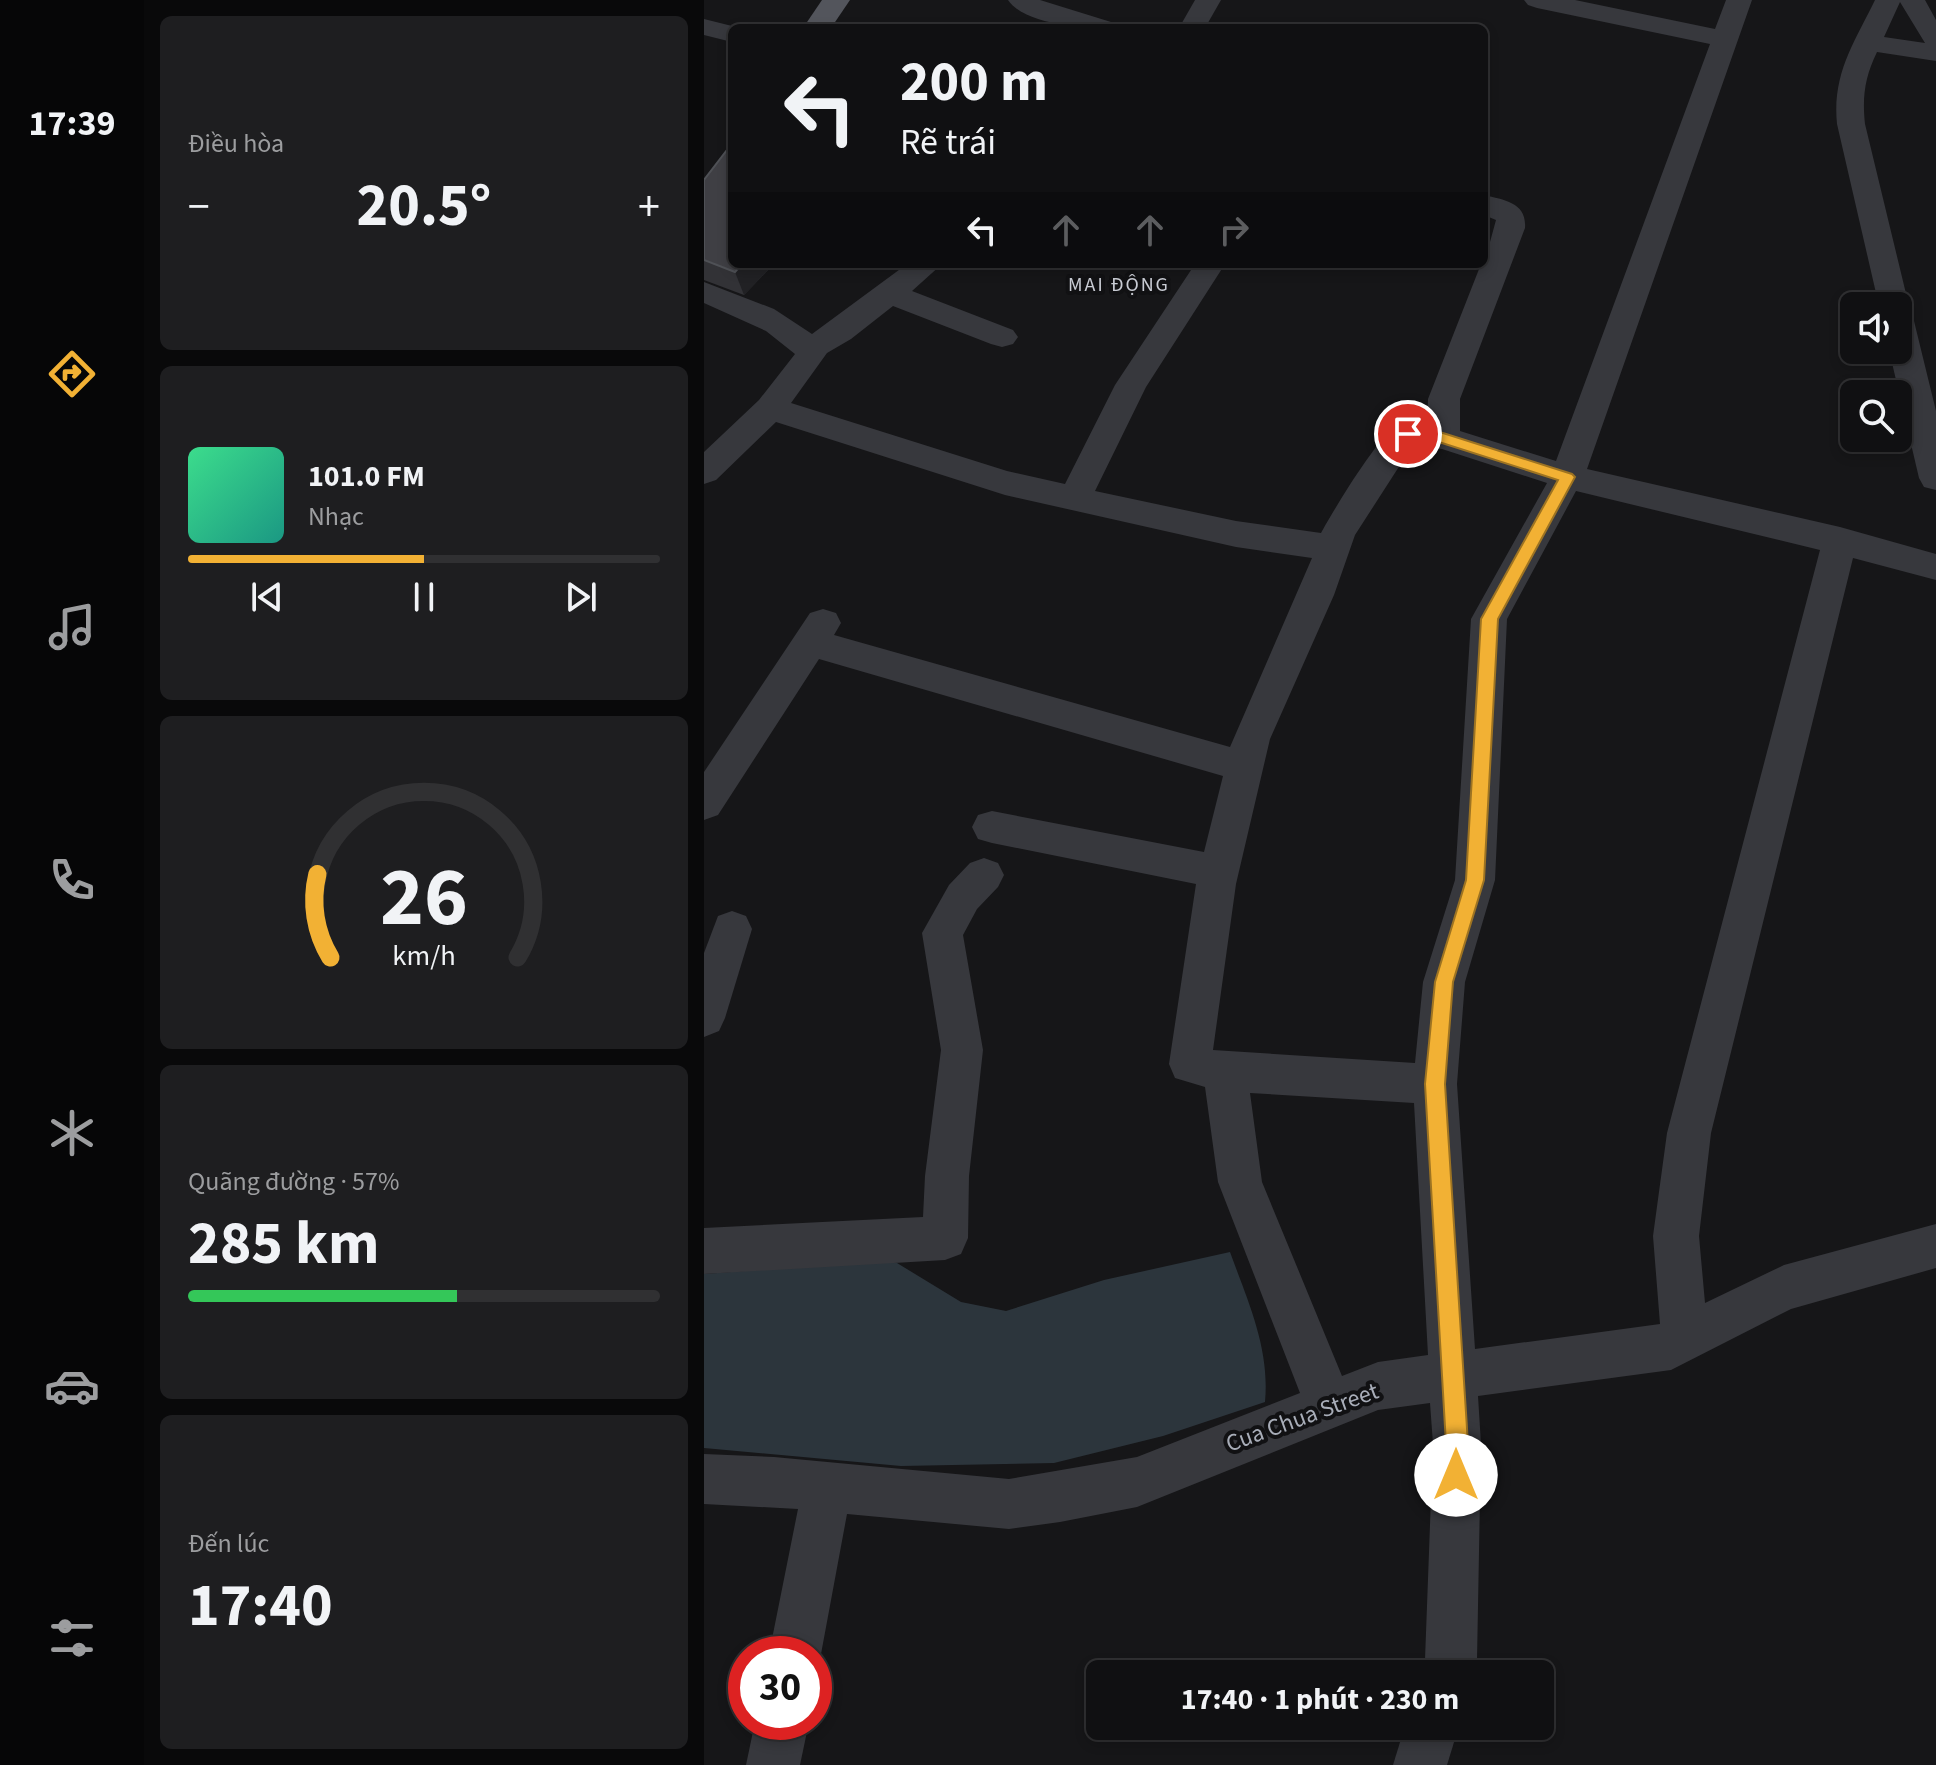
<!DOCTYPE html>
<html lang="vi">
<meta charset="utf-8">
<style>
:root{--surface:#101012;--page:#1e1e20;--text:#f1f3f6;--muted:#9c9d9f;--line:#303032;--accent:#f2b134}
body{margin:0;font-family:"Source Sans 3",sans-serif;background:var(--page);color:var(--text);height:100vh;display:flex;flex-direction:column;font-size:30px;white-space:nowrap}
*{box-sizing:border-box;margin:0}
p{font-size:26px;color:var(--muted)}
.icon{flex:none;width:44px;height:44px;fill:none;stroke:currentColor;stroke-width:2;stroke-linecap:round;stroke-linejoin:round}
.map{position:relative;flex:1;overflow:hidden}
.drawer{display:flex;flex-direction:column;gap:16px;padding:16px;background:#09090a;width:560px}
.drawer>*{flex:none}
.hud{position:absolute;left:24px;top:24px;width:760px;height:244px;border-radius:12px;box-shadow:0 4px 12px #0003,0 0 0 2px var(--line);background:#101012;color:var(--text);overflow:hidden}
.fabs{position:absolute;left:1136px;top:292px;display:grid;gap:16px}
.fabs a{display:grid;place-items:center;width:72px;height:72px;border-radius:12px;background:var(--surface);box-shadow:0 4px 12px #0003,0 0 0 2px var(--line);font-size:40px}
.speed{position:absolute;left:24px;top:1636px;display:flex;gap:16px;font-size:40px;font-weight:700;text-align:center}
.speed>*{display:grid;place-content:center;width:104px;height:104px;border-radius:50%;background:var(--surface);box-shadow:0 4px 12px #0003,0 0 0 2px var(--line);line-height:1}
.speed .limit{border:12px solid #d22;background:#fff;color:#111}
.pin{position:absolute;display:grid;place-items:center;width:68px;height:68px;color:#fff;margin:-34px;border:4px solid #fff;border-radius:50%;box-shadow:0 2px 8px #0007}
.me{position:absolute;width:88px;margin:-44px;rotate:0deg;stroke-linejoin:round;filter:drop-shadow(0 0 6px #0008)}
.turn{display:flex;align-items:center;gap:28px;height:168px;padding:0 40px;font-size:36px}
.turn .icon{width:104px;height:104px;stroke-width:2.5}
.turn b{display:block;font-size:56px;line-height:68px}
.lanes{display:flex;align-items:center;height:76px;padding:0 40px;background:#0003;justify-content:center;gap:40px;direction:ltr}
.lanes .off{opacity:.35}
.big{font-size:60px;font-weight:700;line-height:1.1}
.drawer .tile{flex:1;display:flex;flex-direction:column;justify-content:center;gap:12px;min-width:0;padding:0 28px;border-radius:12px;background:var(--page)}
.drawer .dial{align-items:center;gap:0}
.dial svg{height:208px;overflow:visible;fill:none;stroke:var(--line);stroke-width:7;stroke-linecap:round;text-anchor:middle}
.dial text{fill:var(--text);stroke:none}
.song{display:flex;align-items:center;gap:24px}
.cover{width:96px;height:96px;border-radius:12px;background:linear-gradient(135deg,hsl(150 70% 55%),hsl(170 70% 35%))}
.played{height:8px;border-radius:4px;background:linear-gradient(90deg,var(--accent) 50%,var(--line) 50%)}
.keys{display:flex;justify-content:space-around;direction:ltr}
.heat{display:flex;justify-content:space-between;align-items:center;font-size:44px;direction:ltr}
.charge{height:12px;border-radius:6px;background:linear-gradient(90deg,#34c759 57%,var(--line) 0)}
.trip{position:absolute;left:382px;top:1660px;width:468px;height:80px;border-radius:12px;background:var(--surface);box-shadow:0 4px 12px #0003,0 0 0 2px var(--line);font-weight:700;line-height:80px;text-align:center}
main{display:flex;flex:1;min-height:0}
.dock{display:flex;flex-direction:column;width:144px;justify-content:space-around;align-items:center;background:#060607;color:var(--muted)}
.dock .icon{width:56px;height:56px}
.dock .selected{color:var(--accent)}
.dock b{font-size:36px;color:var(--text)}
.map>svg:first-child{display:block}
</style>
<main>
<nav class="dock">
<b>17:39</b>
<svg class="icon selected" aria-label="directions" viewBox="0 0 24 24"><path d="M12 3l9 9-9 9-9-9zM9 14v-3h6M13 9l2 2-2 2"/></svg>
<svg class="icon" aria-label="music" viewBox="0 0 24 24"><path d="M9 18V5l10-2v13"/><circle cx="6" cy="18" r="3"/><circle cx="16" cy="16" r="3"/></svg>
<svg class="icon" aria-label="phone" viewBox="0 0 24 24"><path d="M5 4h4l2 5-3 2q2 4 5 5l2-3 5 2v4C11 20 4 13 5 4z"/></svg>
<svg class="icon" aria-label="climate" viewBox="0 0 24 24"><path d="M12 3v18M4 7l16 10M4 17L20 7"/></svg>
<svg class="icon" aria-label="car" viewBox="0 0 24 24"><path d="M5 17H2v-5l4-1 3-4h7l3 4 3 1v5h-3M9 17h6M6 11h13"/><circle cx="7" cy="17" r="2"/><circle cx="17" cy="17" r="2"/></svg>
<svg class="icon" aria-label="filters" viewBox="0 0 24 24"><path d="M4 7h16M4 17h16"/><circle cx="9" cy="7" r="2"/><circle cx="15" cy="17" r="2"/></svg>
</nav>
<section class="drawer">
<div class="tile"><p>Điều hòa</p>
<div class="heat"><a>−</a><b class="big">20.5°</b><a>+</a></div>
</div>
<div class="tile">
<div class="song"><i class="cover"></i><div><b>101.0 FM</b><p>Nhạc</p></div></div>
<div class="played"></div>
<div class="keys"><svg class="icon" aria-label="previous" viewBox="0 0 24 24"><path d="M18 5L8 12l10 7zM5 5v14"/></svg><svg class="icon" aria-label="pause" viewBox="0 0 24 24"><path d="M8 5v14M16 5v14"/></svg><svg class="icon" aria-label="next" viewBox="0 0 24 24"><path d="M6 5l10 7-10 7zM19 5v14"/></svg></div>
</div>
<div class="tile dial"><svg viewBox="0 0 100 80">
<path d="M14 69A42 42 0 1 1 86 69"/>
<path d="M14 69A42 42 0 0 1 9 37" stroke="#f2b134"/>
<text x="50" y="56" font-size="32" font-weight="700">26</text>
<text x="50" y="72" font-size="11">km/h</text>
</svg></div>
<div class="tile"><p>Quãng đường · 57%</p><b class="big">285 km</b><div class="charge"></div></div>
<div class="tile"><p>Đến lúc</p><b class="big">17:40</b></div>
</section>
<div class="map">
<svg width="1232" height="1765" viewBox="0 0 1232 1765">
<rect width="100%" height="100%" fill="#161618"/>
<!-- water -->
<path fill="#2c353c" d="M526,1252C544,1302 566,1348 561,1402L459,1436L350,1463L197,1466L0,1448V1274L163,1262L193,1263L257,1302L302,1311L400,1280Z"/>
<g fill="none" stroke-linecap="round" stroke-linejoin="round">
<!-- minor -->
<g fill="#37383d" fill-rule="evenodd">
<path d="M304,0H336L407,22L411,28C383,28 322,26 304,0Z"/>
<path d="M491,0H517L501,28H475Z"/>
<path d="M820,0H871L1011,29L1022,0H1048L883,469L1136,527L1232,554V580L1149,558L1007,1133L995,1236L1001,1303L1080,1265L1232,1224V1268L1087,1309L967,1370L774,1396L777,1444L773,1660L769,1674H717L721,1660L729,1444L726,1403L674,1410L433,1507L356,1522L305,1529L143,1514L117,1654L110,1671V1654H65L94,1509L0,1504V1454L70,1457L305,1479L433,1457L596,1393L514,1182L501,1087L471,1078L465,1064L492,884L288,843L274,839L268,827L274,815L288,811L500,852L519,776L115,659L14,815L0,820V772L106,613L119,609L132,613L137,623L130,635L526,747L608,558L532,547L301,495L72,422L12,480L0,484V452L55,400L91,354L62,331L0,303V282L70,309L108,334L203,264H238L208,291L309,330L314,337L309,344L298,347L287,344L189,306L147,339L123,353L87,403L303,471L361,484L411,385L491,264H521L442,387L391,491L532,521L617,533C629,511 673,438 692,426C701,420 713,423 723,425L724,399L777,264H780L792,220L780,215V195C801,200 823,203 821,228L756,399V431L852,461L1006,44L833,8L824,5ZM712,446L738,449L843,483L767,619L751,880L719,982L711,1063L509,1050L532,884L566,739L630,595L651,535L698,462ZM872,491L1116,550L963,1133L949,1236L956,1324L771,1349L753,1084L761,982L791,880L803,619ZM546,1093L710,1103L724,1355L674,1362L638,1376L558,1182Z"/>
<path d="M1171,0H1221L1232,20V61L1173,52C1161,77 1158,96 1161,124L1205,306L1201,313L1210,321L1232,411V490L1220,487L1215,478L1185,350H1194V306H1175L1133,124C1128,74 1150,43 1171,0ZM1196,2L1221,43L1180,37Z"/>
<path d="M0,19L36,28H28V42L0,35Z"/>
<path d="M280,858L294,863L300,875L294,887L273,909L259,935L279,1050L265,1176L264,1238L257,1254L241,1260L0,1274V1228L219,1217L221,1176L237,1050L218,933L245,885L266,863Z"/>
<path d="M28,911L42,916L48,929L21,1018L15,1031L0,1037V953L14,916Z"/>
<path d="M51,1722H105L96,1765H42Z"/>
<path d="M701,1726H755L743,1765H689Z"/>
</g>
<!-- major -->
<path fill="#53555c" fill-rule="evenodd" d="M118,0H146L127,28H99Z"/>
</g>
<!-- wall -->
<path fill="#323236" d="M0,180L28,264H70L40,295L0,280Z"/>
<!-- shaded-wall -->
<path fill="#212124" d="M38,264H70L40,295L31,272Z"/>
<!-- building -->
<path fill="#3f3f44" stroke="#4f5156" stroke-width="2" d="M23,150L28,152V264H38L31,272L0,260V180Z"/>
<!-- route -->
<path fill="#f2b134" stroke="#9d7322" stroke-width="2" d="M704,428L739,433L868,474L871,477L794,619L780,880L749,982L741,1084L764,1444L763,1475L760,1483L752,1486L744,1483L741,1475L742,1444L721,1084L731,982L762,880L777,619L854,480L738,443L699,437L697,434Z"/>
<g text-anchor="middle" stroke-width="8" stroke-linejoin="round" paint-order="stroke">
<!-- far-quarter labels -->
<g font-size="20" letter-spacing="2" fill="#c9ccd4" stroke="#111113">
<text x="415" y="291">MAI ĐỘNG</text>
</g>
<!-- near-street labels -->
<g font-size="24" fill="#a8adb8" stroke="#111113">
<text transform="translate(598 1417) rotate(-20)" y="8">Cua Chua Street</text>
</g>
</g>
</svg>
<div class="fabs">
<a><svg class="icon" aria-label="sound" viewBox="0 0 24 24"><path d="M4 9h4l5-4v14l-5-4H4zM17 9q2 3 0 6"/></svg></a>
<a><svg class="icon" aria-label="search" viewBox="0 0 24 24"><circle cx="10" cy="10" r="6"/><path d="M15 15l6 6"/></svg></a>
</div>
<div class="speed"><div class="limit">30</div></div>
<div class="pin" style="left:704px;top:434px;background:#d93025"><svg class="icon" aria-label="arrive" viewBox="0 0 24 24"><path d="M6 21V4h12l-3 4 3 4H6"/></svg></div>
<svg class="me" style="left:752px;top:1475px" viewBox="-20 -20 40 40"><circle r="19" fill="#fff"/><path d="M0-13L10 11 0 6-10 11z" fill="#f2b134"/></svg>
<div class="trip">17:40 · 1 phút · 230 m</div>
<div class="hud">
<div class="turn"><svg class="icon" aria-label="left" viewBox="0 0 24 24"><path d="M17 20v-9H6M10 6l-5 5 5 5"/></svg><div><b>200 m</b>Rẽ trái</div></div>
<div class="lanes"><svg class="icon" aria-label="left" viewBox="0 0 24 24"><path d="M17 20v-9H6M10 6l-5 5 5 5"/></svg><svg class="icon off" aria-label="ahead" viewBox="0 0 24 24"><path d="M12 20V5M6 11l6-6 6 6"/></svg><svg class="icon off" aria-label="ahead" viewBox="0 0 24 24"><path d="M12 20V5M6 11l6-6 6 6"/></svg><svg class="icon off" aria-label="right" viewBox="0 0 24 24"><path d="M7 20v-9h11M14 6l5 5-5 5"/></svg></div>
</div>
</div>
</main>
